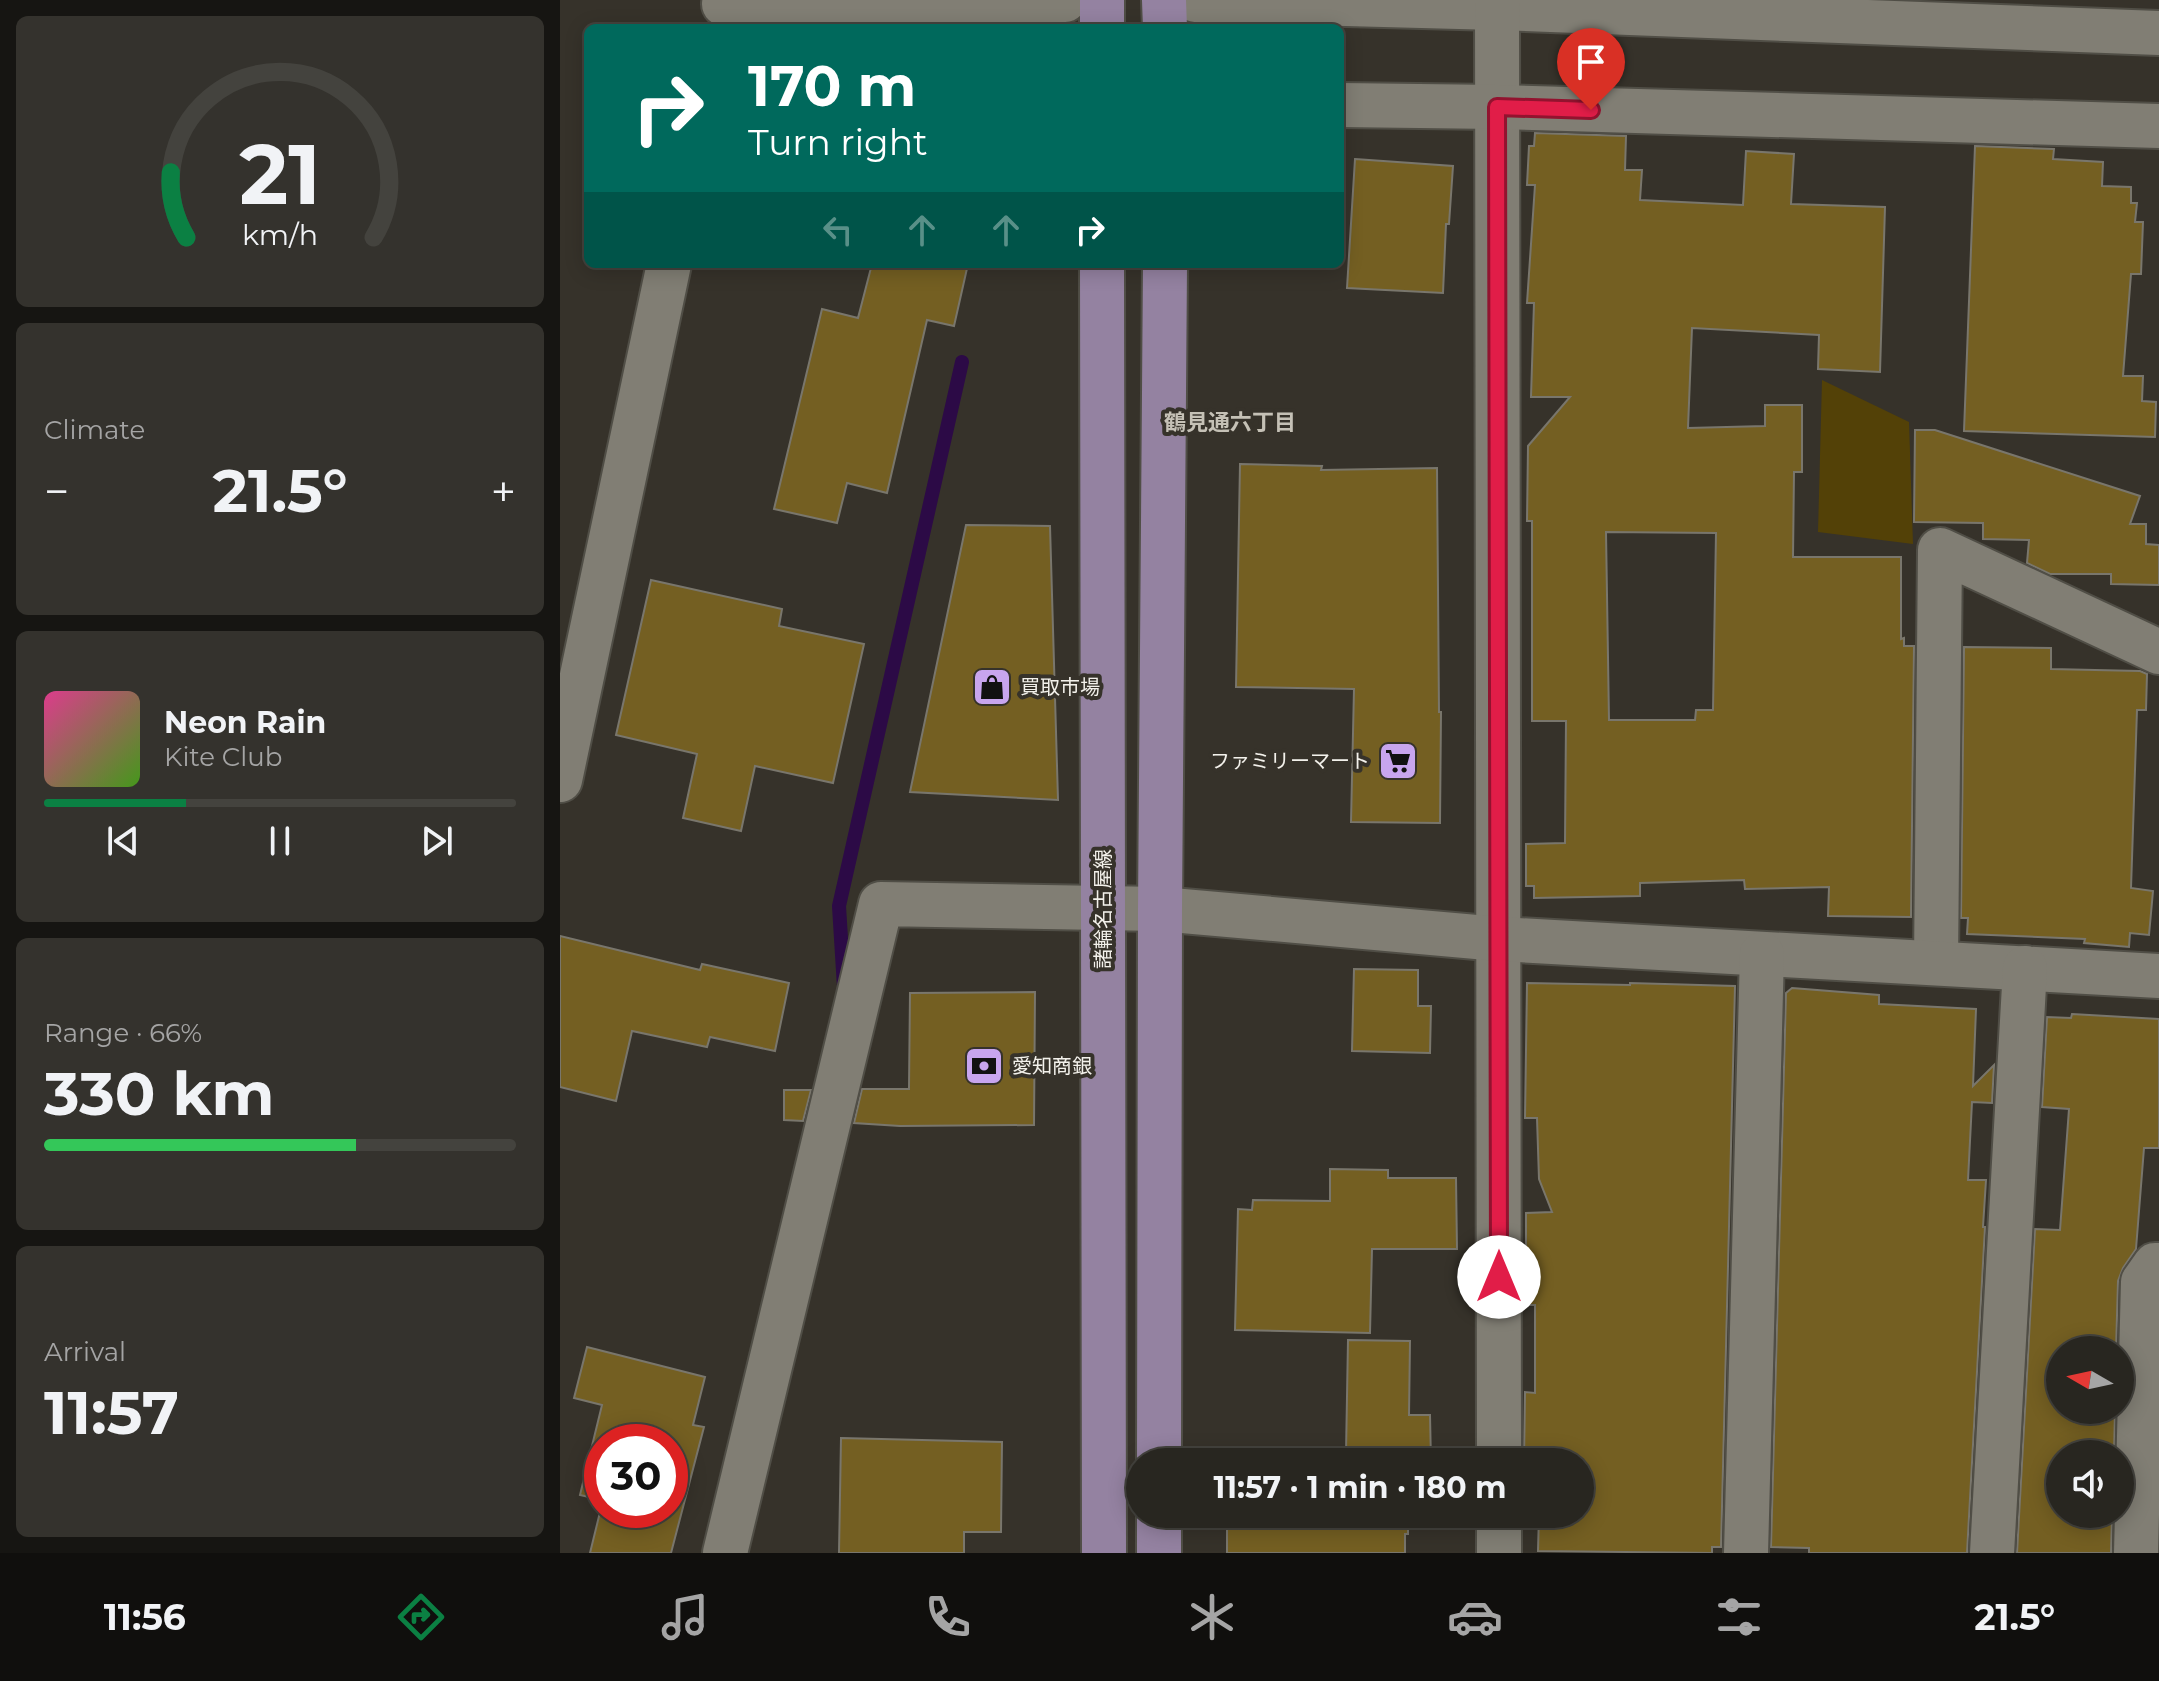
<!DOCTYPE html>
<meta charset="utf-8">
<style>
:root{--surface:#282620;--page:#34322d;--text:#f1f3f6;--muted:#a5a5a5;--line:#44433e;--accent:#0b8043}
body{margin:0;font-family:Montserrat,"Noto Sans JP",sans-serif;background:var(--page);color:var(--text);height:100vh;display:flex;flex-direction:column;font-size:30px;white-space:nowrap}
*{box-sizing:border-box;margin:0}
p{font-size:26px;color:var(--muted)}
.icon{flex:none;width:44px;height:44px;fill:none;stroke:currentColor;stroke-width:2;stroke-linecap:round;stroke-linejoin:round}
.map{position:relative;flex:1;overflow:hidden}
.sheet{display:flex;flex-direction:column;gap:16px;padding:16px;background:#161512;width:560px}
.sheet>*{flex:none}
.banner{position:absolute;left:24px;top:24px;width:760px;height:244px;border-radius:12px;box-shadow:0 4px 20px #0003,0 0 0 2px var(--line);background:#00695c;color:#fff;overflow:hidden}
.needle{width:52px;rotate:279deg}
.controls{position:absolute;left:1486px;top:1336px;display:grid;gap:16px}
.controls a{display:grid;place-items:center;width:88px;height:88px;border-radius:50%;background:var(--surface);box-shadow:0 4px 20px #0003,0 0 0 2px var(--line);font-size:40px}
.speed{position:absolute;left:24px;top:1424px;display:flex;gap:16px;font-size:40px;font-weight:700;text-align:center}
.speed>*{display:grid;place-content:center;width:104px;height:104px;border-radius:50%;background:var(--surface);box-shadow:0 4px 20px #0003,0 0 0 2px var(--line);line-height:1}
.speed .limit{border:12px solid #d22;background:#fff;color:#111}
.pin{position:absolute;display:grid;place-items:center;width:68px;height:68px;color:#fff;margin:-82px -34px;border-radius:50% 50% 50% 0;rotate:-45deg;box-shadow:0 0 8px #0007}
.pin .icon{rotate:45deg}
.me{position:absolute;width:88px;margin:-44px;rotate:0deg;stroke-linejoin:round;filter:drop-shadow(0 0 6px #0008)}
.turn{display:flex;align-items:center;gap:28px;height:168px;padding:0 32px;font-size:36px}
.turn .icon{width:104px;height:104px;stroke-width:2.5}
.turn b{display:block;font-size:56px;line-height:68px}
.lanes{display:flex;align-items:center;height:76px;padding:0 32px;background:#0003;justify-content:center;gap:40px;direction:ltr}
.lanes .off{opacity:.35}
.big{font-size:60px;font-weight:700;line-height:1.1}
.sheet .tile{flex:1;display:flex;flex-direction:column;justify-content:center;gap:12px;min-width:0;padding:0 28px;border-radius:12px;background:var(--page)}
.sheet .dial{align-items:center;gap:0}
.dial svg{height:208px;overflow:visible;fill:none;stroke:var(--line);stroke-width:7;stroke-linecap:round;text-anchor:middle}
.dial text{fill:var(--text);stroke:none}
.song{display:flex;align-items:center;gap:24px}
.cover{width:96px;height:96px;border-radius:12px;background:linear-gradient(135deg,hsl(330 70% 55%),hsl(100 70% 35%))}
.played{height:8px;border-radius:4px;background:linear-gradient(90deg,var(--accent) 30%,var(--line) 30%)}
.keys{display:flex;justify-content:space-around;direction:ltr}
.heat{display:flex;justify-content:space-between;align-items:center;font-size:44px;direction:ltr}
.charge{height:12px;border-radius:6px;background:linear-gradient(90deg,#34c759 66%,var(--line) 0)}
.trip{position:absolute;left:566px;top:1448px;width:468px;height:80px;border-radius:40px;background:var(--surface);box-shadow:0 4px 20px #0003,0 0 0 2px var(--line);font-weight:700;line-height:80px;text-align:center}
.dock{display:flex;height:128px;justify-content:space-around;align-items:center;background:#100f0d;color:var(--muted)}
.dock .icon{width:56px;height:56px}
.dock .current{color:var(--accent)}
.dock b{font-size:36px;color:var(--text)}
main{display:flex;flex:1;min-height:0}
.map>svg:first-child{display:block}
</style>
<main>
<section class="sheet">
<div class="tile dial"><svg viewBox="0 0 100 80">
<path d="M14 69A42 42 0 1 1 86 69"/>
<path d="M14 69A42 42 0 0 1 8 44" stroke="#0b8043"/>
<text x="50" y="56" font-size="32" font-weight="700">21</text>
<text x="50" y="72" font-size="11">km/h</text>
</svg></div>
<div class="tile"><p>Climate</p>
<div class="heat"><a>−</a><b class="big">21.5°</b><a>+</a></div>
</div>
<div class="tile">
<div class="song"><i class="cover"></i><div><b>Neon Rain</b><p>Kite Club</p></div></div>
<div class="played"></div>
<div class="keys"><svg class="icon" aria-label="previous" viewBox="0 0 24 24"><path d="M18 5L8 12l10 7zM5 5v14"/></svg><svg class="icon" aria-label="pause" viewBox="0 0 24 24"><path d="M8 5v14M16 5v14"/></svg><svg class="icon" aria-label="next" viewBox="0 0 24 24"><path d="M6 5l10 7-10 7zM19 5v14"/></svg></div>
</div>
<div class="tile"><p>Range · 66%</p><b class="big">330 km</b><div class="charge"></div></div>
<div class="tile"><p>Arrival</p><b class="big">11:57</b></div>
</section>
<div class="map">
<svg width="1599" height="1553" viewBox="0 0 1599 1553">
<rect width="100%" height="100%" fill="#36322a"/>
<!-- green -->
<path fill="#534107" d="M1262,380L1349,422L1353,544L1258,532Z"/>
<g fill="none" stroke-linecap="round" stroke-linejoin="round">
<!-- stream -->
<path stroke="#2c0a46" stroke-width="14" d="M284,987L279,906L402,362"/>
</g>
<!-- building -->
<g fill="#745f22" stroke="#79766c" stroke-width="2" fill-rule="evenodd">
<path d="M975,133L1066,136L1065,170H1082L1080,200L1183,205L1186,151L1234,154L1231,204L1325,207L1320,372L1258,369L1259,335L1132,328L1128,428L1205,426V405H1242V472H1234L1233,557H1341V639L1344,638V646H1354L1351,917L1268,916L1269,887L1185,889L1184,880L1080,883V896L974,898V886H966V844L1005,843L1006,721H972V521H967L968,446L1010,397H971L974,303H967L975,185H967L969,146H974ZM1046,532L1156,533L1153,710H1136L1135,720H1049Z"/>
<path d="M1415,146L1494,149L1493,159L1543,162L1542,186L1571,187V203H1577L1575,222H1583L1581,274H1571L1563,376H1583L1582,401L1596,402L1595,437L1404,431Z"/>
<path d="M795,159L893,166L889,224H886L883,293L787,288Z"/>
<path d="M312,264H408L394,326L367,320L327,493L287,483L277,523L214,509L262,309L298,318Z"/>
<path d="M1355,430H1375L1580,496L1570,524H1586V544L1599,545V585L1551,584V574H1490L1467,563L1469,540L1423,539V523L1354,522Z"/>
<path d="M680,464L762,466L761,470L877,468L879,712H881L880,823L791,822L794,689L676,687Z"/>
<path d="M406,525L490,526L498,800L350,792Z"/>
<path d="M91,580L222,609L219,626L304,644L273,783L195,766L181,831L123,818L137,754L56,735Z"/>
<path d="M1404,647L1491,648V669L1580,671L1587,674L1586,710H1577L1571,888L1593,891L1589,935L1570,933L1569,947L1524,943L1525,939L1407,934L1408,918H1401Z"/>
<path d="M0,936L140,970L142,964L229,983L215,1051L150,1037L147,1047L72,1031L56,1101L0,1087Z"/>
<path d="M794,969L858,970V1006H871L870,1053L792,1051Z"/>
<path d="M967,983L1070,985V983L1175,986L1161,1547H1152V1553L978,1551L979,1514H1020V1462H964L965,1392L975,1393V1305H966V1213L992,1212L979,1179L977,1118H965Z"/>
<path d="M1232,988L1319,995V1004L1416,1009L1413,1086L1434,1065L1432,1103L1412,1102L1408,1180H1426L1423,1227H1425L1407,1553H1249V1548L1211,1547L1226,993Z"/>
<path d="M475,992L474,1125L340,1126L294,1123L302,1089H349L350,993Z"/>
<path d="M1512,1014L1599,1019V1148H1584L1576,1249L1563,1268L1558,1281L1556,1350H1500V1410H1555L1554,1454H1500V1514H1552L1551,1553H1457L1475,1229L1500,1230L1509,1109L1482,1107L1487,1017L1511,1018Z"/>
<path d="M224,1090H251L243,1121L224,1120Z"/>
<path d="M770,1169L828,1170V1178H896L897,1249H812L810,1333L675,1330L678,1209L692,1210L693,1200L770,1201Z"/>
<path d="M788,1340L850,1341L849,1415H870L871,1462H667V1460H750L749,1452L786,1453Z"/>
<path d="M27,1347L145,1377L133,1425L144,1427L111,1553H30L42,1504V1510H110V1442H42V1500L20,1495L42,1405L14,1398Z"/>
<path d="M281,1438L442,1442L441,1532H404V1553H279Z"/>
<path d="M667,1514H848V1534H845V1553H667Z"/>
</g>
<g fill="none" stroke-linecap="round" stroke-linejoin="round">
<defs>
<g id="minor">
<path d="M635,0L937,8L1599,33"/>
<path d="M937,0L939,1462"/>
<path d="M164,4L505,0"/>
<path d="M780,105L937,107L1599,126"/>
<path d="M0,780L109,264"/>
<path d="M1376,963L1380,550L1599,652"/>
<path d="M939,1514V1553"/>
<path d="M165,1553L321,904L600,909L939,939L1599,976"/>
<path d="M1186,1553L1202,954"/>
<path d="M1432,1553L1465,968"/>
<path d="M1576,1553L1583,1282L1595,1265H1599"/>
</g>
<g id="major">
<path d="M542,0V28"/>
<path d="M604,0L605,28"/>
<path d="M542,264L544,1553"/>
<path d="M599,1462L600,909L605,264"/>
<path d="M599,1553V1514"/>
</g>
</defs>
<!-- minor casing -->
<use href="#minor" stroke="#504e46" stroke-width="48"/>
<!-- major casing -->
<use href="#major" stroke="#504e46" stroke-width="48"/>
<!-- minor -->
<use href="#minor" stroke="#817e74" stroke-width="44"/>
<!-- major -->
<use href="#major" stroke="#9482a1" stroke-width="44"/>
</g>
<g fill="none" stroke-linecap="round" stroke-linejoin="round">
<defs>
<path id="route" d="M939,1277L937,107L1031,110"/>
</defs>
<!-- route casing -->
<use href="#route" stroke="#92132f" stroke-width="20"/>
<!-- route -->
<use href="#route" stroke="#e11d48" stroke-width="14"/>
</g>
<!-- icons -->
<defs>
<symbol id="shop-square" viewBox="-11 -11 22 22"><rect x="-9" y="-9" width="18" height="18" rx="4" fill="#c8a5ee" stroke="#36322a"/><path d="M-5-2.5h2.3a2.7 3.5 0 0 1 5.4 0H5L5.5 6h-11ZM-1.5-2.5h3a1.5 2.3 0 0 0-3 0Z" fill="#111"/></symbol>
<symbol id="supermarket-square" viewBox="-11 -11 22 22"><rect x="-9" y="-9" width="18" height="18" rx="4" fill="#c8a5ee" stroke="#36322a"/><path d="M-6-5.5h2.5l.6 2H6L4.5 2H-2.5L-4.4-4H-6ZM-1.5 3.2a1.3 1.3 0 1 0 .1 0ZM3 3.2a1.3 1.3 0 1 0 .1 0Z" fill="#111"/></symbol>
<symbol id="bank-square" viewBox="-11 -11 22 22"><rect x="-9" y="-9" width="18" height="18" rx="4" fill="#c8a5ee" stroke="#36322a"/><path d="M-6-4H6V4H-6ZM0-2.3a2.3 2.3 0 1 0 0 4.6a2.3 2.3 0 1 0 0-4.6Z" fill="#111"/></symbol>
</defs>
<g fill-rule="evenodd">
<use href="#shop-square" x="410" y="665" width="44" height="44"/>
<use href="#supermarket-square" x="816" y="739" width="44" height="44"/>
<use href="#bank-square" x="402" y="1044" width="44" height="44"/>
</g>
<g text-anchor="middle" stroke-width="8" stroke-linejoin="round" paint-order="stroke">
<!-- poi labels -->
<g font-size="20" fill="#f3f1eb" stroke="#36322a" text-anchor="start">
<text x="460" y="694">買取市場</text>
<text x="810" y="768" text-anchor="end">ファミリーマート</text>
<text x="452" y="1073">愛知商銀</text>
</g>
<!-- street labels -->
<g font-size="20" fill="#f3f1eb" stroke="#36322a">
<text transform="translate(543 909) rotate(-90)" y="7">諸輪名古屋線</text>
</g>
<!-- neighbourhood labels -->
<g font-size="22" font-weight="bold" fill="#c5c1b6" stroke="#36322a">
<text x="670" y="430">鶴見通六丁目</text>
</g>
</g>
</svg>
<div class="controls">
<a><svg class="needle" viewBox="-14 -14 28 28"><path d="M0-13l5 13h-10z" fill="#e53935"/><path d="M0 13l5-13h-10z" fill="#a5a5a5"/></svg></a>
<a><svg class="icon" aria-label="sound" viewBox="0 0 24 24"><path d="M4 9h4l5-4v14l-5-4H4zM17 9q2 3 0 6"/></svg></a>
</div>
<div class="speed"><div class="limit">30</div></div>
<div class="pin" style="left:1031px;top:110px;background:#d93025"><svg class="icon" aria-label="arrive" viewBox="0 0 24 24"><path d="M6 21V4h12l-3 4 3 4H6"/></svg></div>
<svg class="me" style="left:939px;top:1277px" viewBox="-20 -20 40 40"><circle r="19" fill="#fff"/><path d="M0-13L10 11 0 6-10 11z" fill="#e11d48"/></svg>
<div class="trip">11:57 · 1 min · 180 m</div>
<div class="banner">
<div class="turn"><svg class="icon" aria-label="right" viewBox="0 0 24 24"><path d="M7 20v-9h11M14 6l5 5-5 5"/></svg><div><b>170 m</b>Turn right</div></div>
<div class="lanes"><svg class="icon off" aria-label="left" viewBox="0 0 24 24"><path d="M17 20v-9H6M10 6l-5 5 5 5"/></svg><svg class="icon off" aria-label="ahead" viewBox="0 0 24 24"><path d="M12 20V5M6 11l6-6 6 6"/></svg><svg class="icon off" aria-label="ahead" viewBox="0 0 24 24"><path d="M12 20V5M6 11l6-6 6 6"/></svg><svg class="icon" aria-label="right" viewBox="0 0 24 24"><path d="M7 20v-9h11M14 6l5 5-5 5"/></svg></div>
</div>
</div>
</main>
<nav class="dock">
<b>11:56</b>
<svg class="icon current" aria-label="directions" viewBox="0 0 24 24"><path d="M12 3l9 9-9 9-9-9zM9 14v-3h6M13 9l2 2-2 2"/></svg>
<svg class="icon" aria-label="music" viewBox="0 0 24 24"><path d="M9 18V5l10-2v13"/><circle cx="6" cy="18" r="3"/><circle cx="16" cy="16" r="3"/></svg>
<svg class="icon" aria-label="phone" viewBox="0 0 24 24"><path d="M5 4h4l2 5-3 2q2 4 5 5l2-3 5 2v4C11 20 4 13 5 4z"/></svg>
<svg class="icon" aria-label="climate" viewBox="0 0 24 24"><path d="M12 3v18M4 7l16 10M4 17L20 7"/></svg>
<svg class="icon" aria-label="car" viewBox="0 0 24 24"><path d="M5 17H2v-5l4-1 3-4h7l3 4 3 1v5h-3M9 17h6M6 11h13"/><circle cx="7" cy="17" r="2"/><circle cx="17" cy="17" r="2"/></svg>
<svg class="icon" aria-label="filters" viewBox="0 0 24 24"><path d="M4 7h16M4 17h16"/><circle cx="9" cy="7" r="2"/><circle cx="15" cy="17" r="2"/></svg>
<b>21.5°</b>
</nav>
